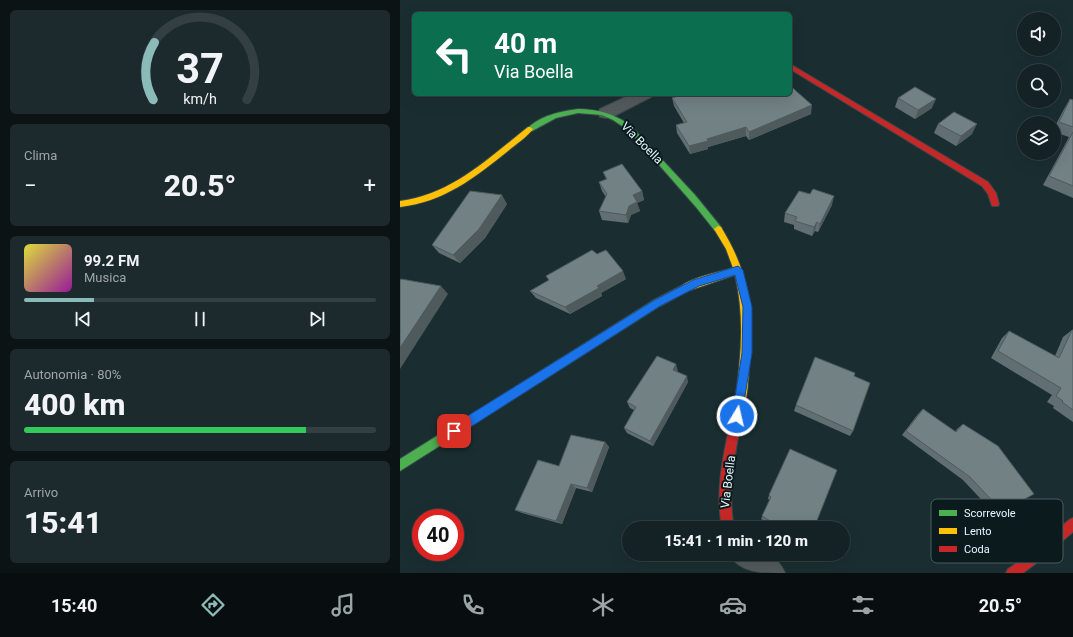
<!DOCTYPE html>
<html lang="it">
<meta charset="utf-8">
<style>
:root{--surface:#142225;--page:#1d2a2d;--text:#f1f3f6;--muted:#9da4a7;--line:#333f42;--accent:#8bbbb9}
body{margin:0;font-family:Roboto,sans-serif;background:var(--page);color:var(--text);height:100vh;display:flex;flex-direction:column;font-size:15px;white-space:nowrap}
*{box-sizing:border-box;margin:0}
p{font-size:13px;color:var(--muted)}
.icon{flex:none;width:22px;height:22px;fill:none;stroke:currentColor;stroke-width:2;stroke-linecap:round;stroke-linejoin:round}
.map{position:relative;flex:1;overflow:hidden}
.side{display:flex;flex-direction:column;gap:10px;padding:10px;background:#0b1314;width:400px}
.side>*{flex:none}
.top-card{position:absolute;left:12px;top:12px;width:380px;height:84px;border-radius:6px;box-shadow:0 4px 16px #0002,0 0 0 1px var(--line);background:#0b6e4f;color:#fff;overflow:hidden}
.buttons{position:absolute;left:617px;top:12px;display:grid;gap:8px}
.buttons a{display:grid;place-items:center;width:44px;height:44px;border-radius:50%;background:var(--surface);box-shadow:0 4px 16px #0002,0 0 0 1px var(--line);font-size:20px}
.speed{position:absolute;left:12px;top:509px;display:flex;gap:8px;font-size:20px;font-weight:700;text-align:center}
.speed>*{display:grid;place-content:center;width:52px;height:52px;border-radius:50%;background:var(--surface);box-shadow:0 4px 16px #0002,0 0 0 1px var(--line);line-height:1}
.speed .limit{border:6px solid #d22;background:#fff;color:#111}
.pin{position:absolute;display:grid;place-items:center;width:34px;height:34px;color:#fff;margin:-17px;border-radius:8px;box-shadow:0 2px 6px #0006}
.me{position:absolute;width:44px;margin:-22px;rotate:9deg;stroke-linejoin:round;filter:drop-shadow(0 0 3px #0008)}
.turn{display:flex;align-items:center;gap:14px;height:84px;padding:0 16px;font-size:18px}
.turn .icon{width:52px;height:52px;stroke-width:2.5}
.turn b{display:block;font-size:28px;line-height:34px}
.big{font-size:30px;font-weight:800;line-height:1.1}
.side .widget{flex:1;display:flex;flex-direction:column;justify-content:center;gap:6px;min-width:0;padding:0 14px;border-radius:6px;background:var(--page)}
.side .dial{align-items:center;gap:0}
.dial svg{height:104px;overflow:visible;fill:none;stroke:var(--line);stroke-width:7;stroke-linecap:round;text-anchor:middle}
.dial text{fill:var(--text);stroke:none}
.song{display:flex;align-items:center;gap:12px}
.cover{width:48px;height:48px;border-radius:6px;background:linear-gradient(135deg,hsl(60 70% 55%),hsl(300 70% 35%))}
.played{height:4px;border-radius:2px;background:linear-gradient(90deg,var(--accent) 20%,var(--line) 20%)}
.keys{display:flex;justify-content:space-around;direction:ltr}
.heat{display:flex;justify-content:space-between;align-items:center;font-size:22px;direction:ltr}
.charge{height:6px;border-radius:3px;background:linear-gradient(90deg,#34c759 80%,var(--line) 0)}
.trip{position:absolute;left:222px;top:521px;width:228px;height:40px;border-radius:20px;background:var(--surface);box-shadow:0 4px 16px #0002,0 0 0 1px var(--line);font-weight:800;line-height:40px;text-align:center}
.tab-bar{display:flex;height:64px;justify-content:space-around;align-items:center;background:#080e0f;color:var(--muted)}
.tab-bar .icon{width:28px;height:28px}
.tab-bar .on{color:var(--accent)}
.tab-bar b{font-size:18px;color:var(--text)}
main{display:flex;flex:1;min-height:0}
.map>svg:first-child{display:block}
</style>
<main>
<section class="side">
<div class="widget dial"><svg viewBox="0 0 100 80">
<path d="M14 69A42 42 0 1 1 86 69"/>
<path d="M14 69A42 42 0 0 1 15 25" stroke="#8bbbb9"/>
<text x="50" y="56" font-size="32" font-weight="700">37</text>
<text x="50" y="72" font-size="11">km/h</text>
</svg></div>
<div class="widget"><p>Clima</p>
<div class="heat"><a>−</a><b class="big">20.5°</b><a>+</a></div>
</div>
<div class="widget">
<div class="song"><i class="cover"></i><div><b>99.2 FM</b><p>Musica</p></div></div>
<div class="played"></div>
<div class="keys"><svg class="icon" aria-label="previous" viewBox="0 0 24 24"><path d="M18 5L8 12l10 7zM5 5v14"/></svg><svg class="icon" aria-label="pause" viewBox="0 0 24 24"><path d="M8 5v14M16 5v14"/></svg><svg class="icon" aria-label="next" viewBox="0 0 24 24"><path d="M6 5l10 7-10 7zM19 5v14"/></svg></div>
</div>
<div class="widget"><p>Autonomia · 80%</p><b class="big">400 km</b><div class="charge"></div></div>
<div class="widget"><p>Arrivo</p><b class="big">15:41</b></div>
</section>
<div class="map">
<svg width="673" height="573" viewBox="0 0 673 573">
<rect width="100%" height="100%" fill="#1a2e31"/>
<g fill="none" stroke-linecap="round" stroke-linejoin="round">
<defs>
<g id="street">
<path d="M232,94H253L251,97L212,117L206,118L200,117L198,113L200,109Z"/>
<path d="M329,554C353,554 374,547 385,573C360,573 340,573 329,554Z"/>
</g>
<g id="fast">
<path d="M178,109C198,109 213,114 229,124L295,195L321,227L322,229L321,231H315L296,207L239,142L225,128L213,120L202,115L178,113L156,118L132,131H128L127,129C139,116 161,111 178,109Z"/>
<path d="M285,284L288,285L290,288L288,291L260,306L0,471V459L254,300Z"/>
</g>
<g id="slow">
<path d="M128,127H130L133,129C127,137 116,144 108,151C74,178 44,202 0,207V201C51,195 89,158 128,127Z"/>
<path d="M318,226L321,227C350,274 355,314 349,369C348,381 348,395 344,406L340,407L336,406L335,402C341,359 345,317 335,275L285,292L282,291L280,288C285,279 322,271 333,268L326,249L314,229Z"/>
</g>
<g id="jam">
<path d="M390,64L588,182L596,193L599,204L598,206H592L588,194L582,186L390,69Z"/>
<path d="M340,397L344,398L345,402C337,444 326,486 334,528H322C314,485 326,444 335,402L336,398Z"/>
<path d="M673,518V532L635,564L623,573H606L608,569L627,556L669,520Z"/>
</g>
</defs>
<!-- street casing -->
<use href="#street" stroke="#38494c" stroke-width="2"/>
<!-- fast casing -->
<use href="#fast" stroke="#38494c" stroke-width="2"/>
<!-- slow casing -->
<use href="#slow" stroke="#38494c" stroke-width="2"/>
<!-- jam casing -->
<use href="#jam" stroke="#38494c" stroke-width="2"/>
<!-- street -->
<use href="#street" fill="#545b5c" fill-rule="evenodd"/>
<!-- fast -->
<use href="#fast" fill="#4caf50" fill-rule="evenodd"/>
<!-- slow -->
<use href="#slow" fill="#ffc107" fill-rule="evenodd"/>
<!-- jam -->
<use href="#jam" fill="#c62828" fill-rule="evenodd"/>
</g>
<!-- wall -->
<g fill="#616f72">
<path d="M277,94H390L411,114L349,140L346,136L308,147V149L290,154L277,133L276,125L284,123L274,106L272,98L277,96Z"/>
<path d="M498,98L532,108L515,119L495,107Z"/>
<path d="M670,99L673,100V198L643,185L669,137L654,132V128L664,109Z"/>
<path d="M538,124L572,134L556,146L534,133Z"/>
<path d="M203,172L242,191L244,200L237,203L240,211L231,215L228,223L202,220L199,211L206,197L202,191L199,182L206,179Z"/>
<path d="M107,204L85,238L60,263L39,253L32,245Z"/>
<path d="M432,205L418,232L415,231L412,236L394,229V225L384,222L385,213Z"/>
<path d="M197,254L226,279L201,293L202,296L170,314L136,298L130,291L149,280L146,276Z"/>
<path d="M672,330H673V422L653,408L654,406L647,402L652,395L591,358L602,338L609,331L655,356L663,337Z"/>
<path d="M278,371L277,372L288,382L253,446L227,433L224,428L234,410L230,408L227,402Z"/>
<path d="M454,376L453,431L450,436L394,411L396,405Z"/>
<path d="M523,409L555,432L557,429L563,424L621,501L615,525L607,527L563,480L502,435L518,414Z"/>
<path d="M205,442L209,447L192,492L176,488L162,524L122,513L115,510L159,466Z"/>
<path d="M369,495L414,528H377L361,519L370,500L368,499Z"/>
</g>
<!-- shaded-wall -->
<g fill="#4f5a5c">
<path d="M536,99L532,108L515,119L518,110Z"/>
<path d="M412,105L411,114L349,140V132Z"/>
<path d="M577,124L572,134L556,146L561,136Z"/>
<path d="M346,127V136L308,147V149L290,154L289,146L307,139Z"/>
<path d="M242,191L244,200L237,203L240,211L231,215L228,223L226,215L233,195Z"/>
<path d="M102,195L107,204L85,238L60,263L53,255Z"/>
<path d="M434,196L432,205L418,232L420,224Z"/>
<path d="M417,222L415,231L412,236L414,227Z"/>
<path d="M223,271L226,279L201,293L202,296L170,314L165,307L197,286Z"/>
<path d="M41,286L48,294L0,369V348Z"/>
<path d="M276,364L278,371L275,376L273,370Z"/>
<path d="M287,376L288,382L253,446L250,441Z"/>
<path d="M205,442L209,447L192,492L187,488Z"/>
<path d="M171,484L176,488L162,524L156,521Z"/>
</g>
<!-- building -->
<g fill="#718184" stroke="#4f5a5c">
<path d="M390,85L396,91L412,105L349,132L346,127L307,139L308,141L289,146L276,125L287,122L272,98L278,96L277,94H390Z"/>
<path d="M515,87L536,99L518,110L498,98Z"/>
<path d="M670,99L673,100V127L659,122Z"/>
<path d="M554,112L577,124L561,136L538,124Z"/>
<path d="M673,132V186L649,176Z"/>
<path d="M222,164L242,191L233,195L237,202L229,206L226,215L199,211L207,194L199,182L207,179L203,172Z"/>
<path d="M413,189L434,196L420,224L417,222L414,227L395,221L397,217L385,213L399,191L410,194Z"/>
<path d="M70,191L102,195L79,229L53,255L32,245Z"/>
<path d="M192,250L197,254L206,250L223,271L197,286L199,288L165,307L130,291L149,280L146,276Z"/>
<path d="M1,279L41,286L0,348V280Z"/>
<path d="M672,330H673V410L662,402L663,401L656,396L661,388L598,351L609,331L659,358Z"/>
<path d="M257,356L276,364L273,370L287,376L250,441L224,428L236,407L227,402Z"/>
<path d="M415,357L455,373L454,376L470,383L453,431L396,405Z"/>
<path d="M523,409L556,432L563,424L598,446L634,494L621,501L632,515L615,525L570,477L506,431Z"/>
<path d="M171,435L205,442L187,488L171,484L156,521L115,510L138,460L159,466Z"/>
<path d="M390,449L437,470L414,528H382L362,516L371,497L369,495Z"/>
</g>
<!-- route -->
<path fill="#1a73e8" stroke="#114b97" d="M338,266L343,270L352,307V353L341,420L337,421L333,420L332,416L342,353L343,307L335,275L299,286L260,306L58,435L54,437L50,435L49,431L50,427L253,301L293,280Z"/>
<g text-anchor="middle" stroke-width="4" stroke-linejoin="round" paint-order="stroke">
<!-- street labels -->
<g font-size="12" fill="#e5f8fc" stroke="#0b1a1c">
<text transform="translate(242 143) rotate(45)" y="4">Via Boella</text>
<text transform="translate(328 482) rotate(-83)" y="4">Via Boella</text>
</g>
</g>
<!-- legend -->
<rect x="531" y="499" width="132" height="64" rx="6" fill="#0b1a1c" stroke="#4c5d5f" stroke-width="1"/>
<rect x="539" y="510" width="18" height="6" fill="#4caf50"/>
<rect x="539" y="528" width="18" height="6" fill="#ffc107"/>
<rect x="539" y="546" width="18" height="6" fill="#c62828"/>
<g font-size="11" fill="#e5f8fc">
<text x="564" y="517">Scorrevole</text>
<text x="564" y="535">Lento</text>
<text x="564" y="553">Coda</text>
</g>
</svg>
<div class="buttons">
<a><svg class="icon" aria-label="sound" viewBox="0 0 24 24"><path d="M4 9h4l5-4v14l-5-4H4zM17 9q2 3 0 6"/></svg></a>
<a><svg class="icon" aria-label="search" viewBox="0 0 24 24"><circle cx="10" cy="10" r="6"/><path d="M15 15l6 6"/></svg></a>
<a><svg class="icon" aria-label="layers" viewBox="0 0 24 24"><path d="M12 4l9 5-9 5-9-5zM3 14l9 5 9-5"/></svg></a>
</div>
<div class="speed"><div class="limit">40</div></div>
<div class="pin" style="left:54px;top:431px;background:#d93025"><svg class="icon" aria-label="arrive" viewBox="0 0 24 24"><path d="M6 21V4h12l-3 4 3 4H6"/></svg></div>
<svg class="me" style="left:337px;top:416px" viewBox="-20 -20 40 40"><circle r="17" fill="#1a73e8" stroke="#fff" stroke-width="3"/><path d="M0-11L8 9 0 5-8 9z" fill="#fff"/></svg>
<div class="trip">15:41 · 1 min · 120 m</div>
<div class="top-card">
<div class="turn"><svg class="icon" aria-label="left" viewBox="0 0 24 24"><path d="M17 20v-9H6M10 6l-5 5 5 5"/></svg><div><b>40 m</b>Via Boella</div></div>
</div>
</div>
</main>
<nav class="tab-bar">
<b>15:40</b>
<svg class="icon on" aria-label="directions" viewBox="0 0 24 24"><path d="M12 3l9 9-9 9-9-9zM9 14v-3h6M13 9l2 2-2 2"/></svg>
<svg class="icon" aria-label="music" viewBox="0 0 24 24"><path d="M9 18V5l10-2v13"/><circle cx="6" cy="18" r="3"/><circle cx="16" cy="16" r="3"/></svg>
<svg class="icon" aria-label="phone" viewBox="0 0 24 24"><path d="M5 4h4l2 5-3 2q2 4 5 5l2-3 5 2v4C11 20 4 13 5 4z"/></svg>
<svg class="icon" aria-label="climate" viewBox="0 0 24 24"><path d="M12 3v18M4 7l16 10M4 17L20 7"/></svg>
<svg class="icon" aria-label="car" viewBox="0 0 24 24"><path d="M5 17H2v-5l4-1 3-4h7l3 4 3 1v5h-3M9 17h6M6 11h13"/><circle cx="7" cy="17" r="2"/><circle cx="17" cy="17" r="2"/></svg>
<svg class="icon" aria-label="filters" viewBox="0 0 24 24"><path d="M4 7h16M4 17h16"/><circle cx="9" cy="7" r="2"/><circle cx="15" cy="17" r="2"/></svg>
<b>20.5°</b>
</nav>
